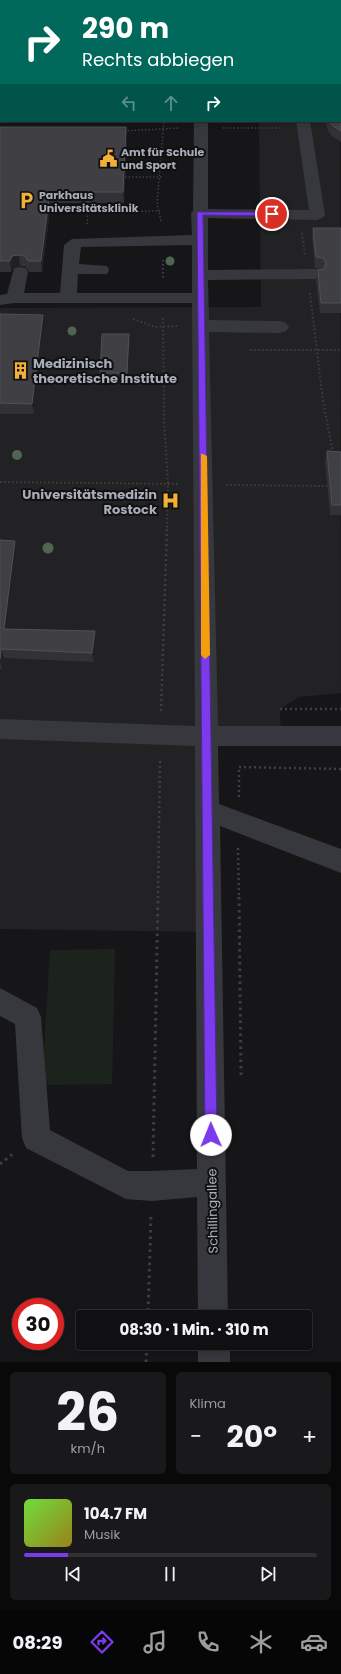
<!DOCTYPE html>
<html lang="de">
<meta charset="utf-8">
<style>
:root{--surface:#101012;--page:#19191b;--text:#f1f3f6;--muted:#9c9d9f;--line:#303032;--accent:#7c3aed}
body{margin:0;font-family:Poppins,sans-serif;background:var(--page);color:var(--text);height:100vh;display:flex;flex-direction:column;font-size:15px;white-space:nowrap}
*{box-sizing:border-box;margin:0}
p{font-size:13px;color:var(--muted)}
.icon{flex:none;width:22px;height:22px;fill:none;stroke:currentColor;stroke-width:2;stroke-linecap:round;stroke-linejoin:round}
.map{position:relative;height:1362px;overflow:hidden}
.panel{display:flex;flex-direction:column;gap:10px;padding:10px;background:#09090a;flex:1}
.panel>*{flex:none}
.banner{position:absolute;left:0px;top:0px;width:341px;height:122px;box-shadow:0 2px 6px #0003,0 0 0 1px var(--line);background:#00695c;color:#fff;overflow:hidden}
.speed{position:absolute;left:12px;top:1298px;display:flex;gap:8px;font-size:20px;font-weight:700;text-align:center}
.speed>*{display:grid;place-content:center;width:52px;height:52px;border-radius:50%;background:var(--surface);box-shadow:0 2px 6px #0003,0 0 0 1px var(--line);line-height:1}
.speed .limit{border:6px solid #d22;background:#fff;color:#111}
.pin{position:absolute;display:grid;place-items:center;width:34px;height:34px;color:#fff;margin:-17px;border:2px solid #fff;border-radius:50%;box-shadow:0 1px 4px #0007}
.me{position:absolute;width:44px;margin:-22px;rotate:359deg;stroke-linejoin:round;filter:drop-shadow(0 0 3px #0008)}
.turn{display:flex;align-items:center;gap:14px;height:84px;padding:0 16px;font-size:18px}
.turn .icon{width:52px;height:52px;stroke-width:2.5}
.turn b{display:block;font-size:28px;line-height:34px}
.lanes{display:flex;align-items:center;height:38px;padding:0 16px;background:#0003;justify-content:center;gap:20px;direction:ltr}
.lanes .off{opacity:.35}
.big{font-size:30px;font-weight:700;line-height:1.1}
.panel .widget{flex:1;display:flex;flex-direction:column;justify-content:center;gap:6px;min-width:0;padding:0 14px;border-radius:6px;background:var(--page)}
.panel .dial{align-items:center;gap:0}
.dial b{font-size:52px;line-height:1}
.song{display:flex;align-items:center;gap:12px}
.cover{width:48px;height:48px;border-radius:6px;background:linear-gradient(135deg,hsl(100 70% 55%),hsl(50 70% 35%))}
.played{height:4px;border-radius:2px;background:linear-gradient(90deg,var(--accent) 15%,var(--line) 15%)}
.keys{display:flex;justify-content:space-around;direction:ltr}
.heat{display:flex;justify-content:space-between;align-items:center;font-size:22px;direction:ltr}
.panel .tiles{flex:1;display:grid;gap:10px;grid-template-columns:1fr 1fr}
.widget:last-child{grid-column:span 2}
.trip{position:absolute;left:76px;top:1310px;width:236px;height:40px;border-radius:4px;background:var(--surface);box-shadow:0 2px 6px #0003,0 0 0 1px var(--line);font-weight:700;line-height:40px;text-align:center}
.dock{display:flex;height:64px;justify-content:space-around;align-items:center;background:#060607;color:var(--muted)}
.dock .icon{width:28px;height:28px}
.dock .active{color:var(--accent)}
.dock b{font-size:18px;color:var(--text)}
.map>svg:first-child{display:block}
</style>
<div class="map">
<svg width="341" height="1362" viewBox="0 0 341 1362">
<rect width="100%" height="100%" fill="#161618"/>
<!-- built -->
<path fill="#222225" d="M340,53L341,693L299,697L280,709L281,736H206L209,932L0,929V308L261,307L259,121H340Z"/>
<!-- green -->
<path fill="#1c231d" d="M115,949L112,1084L42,1085L50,950Z"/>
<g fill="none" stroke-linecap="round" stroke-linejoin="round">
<!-- path-far3 -->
<g stroke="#3d3f44" stroke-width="1.5" stroke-dasharray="1.5 2" stroke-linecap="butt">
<path d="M223,128H282"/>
<path d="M124,131L179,128"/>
<path d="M125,177H163"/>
<path d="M75,212L160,211"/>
<path d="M99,212L101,203"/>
<path d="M161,221L157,204L164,121"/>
<path d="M87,224L88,212"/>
</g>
<!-- path-far2 -->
<g stroke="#3d3f44" stroke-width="2" stroke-dasharray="1.5 2.5" stroke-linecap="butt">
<path d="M302,233L305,254"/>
<path d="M163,260V279"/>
<path d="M310,293L323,401L333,453"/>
<path d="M163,318L164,420L168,484L167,528"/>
<path d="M133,319L155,327L179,326"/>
<path d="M250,350H341"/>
<path d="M0,482L179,484"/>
<path d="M226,485L327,486"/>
</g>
<!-- path-far1 -->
<g stroke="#3d3f44" stroke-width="2.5" stroke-dasharray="2 3" stroke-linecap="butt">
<path d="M280,709H341"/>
<path d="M161,711L167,527"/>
<path d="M239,797V767L341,769"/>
<path d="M238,848L239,898"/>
<path d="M158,898L160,760"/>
</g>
<!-- path -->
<g stroke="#3d3f44" stroke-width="3" stroke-dasharray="2.5 4" stroke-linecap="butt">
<path d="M239,897L241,1077"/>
<path d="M153,1157L158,897"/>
<path d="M0,1164L14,1153"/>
<path d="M148,1317L151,1216"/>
<path d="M146,1362L147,1343"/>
</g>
<!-- minor -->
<g fill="#37383d" fill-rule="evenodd">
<rect x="162" y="0" width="12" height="1"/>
<rect x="190" y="0" width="12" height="1"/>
<rect x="0" y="73" width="1" height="8"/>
<path d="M194,121H208V209L309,210L296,121H310L325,215L322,218L317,220L208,218V270L315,269L321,270L323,274L321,278L315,279L208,280L209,320L280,321L286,323L289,327L286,331L280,333L209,332L218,726H341V746H218L219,804L341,849V873L220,826L228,1317H198L197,1197L152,1201L126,1199L26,1148L22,1138L15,1024L0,1016V988L37,1008L41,1017L50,1130L128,1171H152L197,1169L195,746L0,739V719L195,726L192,303H14L0,305V295L7,294L14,268L20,267L26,268L28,272L24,293H60L64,245L72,239L192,235L191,213L193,211ZM192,245V293H77L78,274H107L109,270L107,266L79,264L81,247Z"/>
<rect x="198" y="1343" width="32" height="19"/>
</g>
</g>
<!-- trees -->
<g fill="#506452">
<circle cx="170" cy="261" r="4.5"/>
<circle cx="72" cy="331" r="4.5"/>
<circle cx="17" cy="455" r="5"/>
<circle cx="48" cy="548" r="5.5"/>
</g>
<!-- wall -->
<g fill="#323236">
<path d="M0,0L13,1H1V11H0Z"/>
<path d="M340,4L341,34H340L341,52L340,53H341V142L332,136L328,131L326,124L327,121H340Z"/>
<path d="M0,127H126L127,138L124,203H51L42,272H29L26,267L20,266L14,267L11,272H0Z"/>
<path d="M313,228H341V313H320L316,280L318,270L322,269L315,268L312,238Z"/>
<path d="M0,314L45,325L34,414H0Z"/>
<path d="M129,334L127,378H100V373Z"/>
<path d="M327,451L341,452V515H330L325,461Z"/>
<path d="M0,540L17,550L7,629L96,641L94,662L4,658L2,669H0Z"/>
</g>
<!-- shaded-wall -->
<g fill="#212124">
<path d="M341,24V34H340V25Z"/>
<path d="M341,43V52L340,53V44Z"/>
<path d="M126,127L127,138L124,203L123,192Z"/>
<path d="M50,192L51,203L42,272L41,261Z"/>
<path d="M19,255L20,266L14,267L11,272L10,261L12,256Z"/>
<path d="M43,315L45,325L34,414L32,404Z"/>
<path d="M15,541L17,550L6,638L4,629Z"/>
<path d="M95,631L96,641L94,662L92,653Z"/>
<path d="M1,649L4,658L2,669L0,660Z"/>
</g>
<!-- building -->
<g fill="#3f3f44" stroke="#4f5156">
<path d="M255,0H334V1H256Z"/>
<path d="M340,4H341V24L340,25Z"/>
<path d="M340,29V34H341V43L340,44Z"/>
<path d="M340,47V53H341V95L340,88Z"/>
<path d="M341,101V131L333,126L329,121H340V102Z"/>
<path d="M0,127H126L123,192H50L41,261H28L25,256L19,255L12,256L10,261H0Z"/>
<path d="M313,228H341V303H321L318,270L324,269L326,263L323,258L316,257Z"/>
<path d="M0,314L43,315L32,404L0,403Z"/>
<path d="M102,334H129L127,373H100Z"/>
<path d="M327,451L341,452V505H332Z"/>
<path d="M0,540L15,541L4,629L95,631L92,653L1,649L0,659Z"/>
</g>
<!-- route -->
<path fill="#7c3aed" stroke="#51269a" d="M197,212H272L275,214L272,216L203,215L217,1135L215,1139L211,1141L207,1139L205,1135Z"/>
<!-- slow -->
<path fill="#f59e0b" d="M201,454H203L207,456L210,655L205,659L201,655Z"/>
<!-- icons -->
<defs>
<symbol id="civic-bare" viewBox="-9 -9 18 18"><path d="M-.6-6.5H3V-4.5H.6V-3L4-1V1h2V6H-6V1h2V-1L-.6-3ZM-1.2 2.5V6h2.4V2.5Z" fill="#f2b134" stroke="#111113" stroke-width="2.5" paint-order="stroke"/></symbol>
<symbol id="parking-bare" viewBox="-9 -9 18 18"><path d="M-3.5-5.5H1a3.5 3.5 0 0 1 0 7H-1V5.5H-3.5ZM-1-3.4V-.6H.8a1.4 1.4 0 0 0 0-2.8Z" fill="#f2b134" stroke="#111113" stroke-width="2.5" paint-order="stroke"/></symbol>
<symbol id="building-bare" viewBox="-9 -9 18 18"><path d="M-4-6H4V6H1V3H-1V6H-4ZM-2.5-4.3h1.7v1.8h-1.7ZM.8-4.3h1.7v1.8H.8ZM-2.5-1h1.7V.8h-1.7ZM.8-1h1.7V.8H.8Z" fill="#f2b134" stroke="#111113" stroke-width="2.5" paint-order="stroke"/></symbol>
<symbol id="hospital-bare" viewBox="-9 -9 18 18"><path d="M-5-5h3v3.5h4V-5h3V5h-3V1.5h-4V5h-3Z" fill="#f2b134" stroke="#111113" stroke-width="2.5" paint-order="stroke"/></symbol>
</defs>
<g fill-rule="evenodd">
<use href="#civic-bare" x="96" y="146" width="25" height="25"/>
<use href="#parking-bare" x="14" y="188" width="25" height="25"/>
<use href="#building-bare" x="8" y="358" width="25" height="25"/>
<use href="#hospital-bare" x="158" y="488" width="25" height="25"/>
</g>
<g text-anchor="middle" stroke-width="4" stroke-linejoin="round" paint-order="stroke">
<!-- far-poi labels -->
<g font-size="11" font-weight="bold" fill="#a8adb8" stroke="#111113" text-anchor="start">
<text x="121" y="156">Amt für Schule<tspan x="121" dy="13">und Sport</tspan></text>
<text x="39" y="199">Parkhaus<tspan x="39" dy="13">Universitätsklinik</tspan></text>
</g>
<!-- poi labels -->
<g font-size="13" font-weight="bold" fill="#a8adb8" stroke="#111113" text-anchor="start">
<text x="33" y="368">Medizinisch<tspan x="33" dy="15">theoretische Institute</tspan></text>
<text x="157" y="499" text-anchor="end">Universitätsmedizin<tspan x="157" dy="15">Rostock</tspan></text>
</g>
<!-- street labels -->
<g font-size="13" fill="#a8adb8" stroke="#111113">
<text transform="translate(212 1211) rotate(-91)" y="5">Schillingallee</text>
</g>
</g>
</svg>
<div class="speed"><div class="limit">30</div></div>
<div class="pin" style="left:272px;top:214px;background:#d93025"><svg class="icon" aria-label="arrive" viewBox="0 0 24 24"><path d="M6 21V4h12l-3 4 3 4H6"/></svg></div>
<svg class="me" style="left:211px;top:1135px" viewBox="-20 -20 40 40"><circle r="19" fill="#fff"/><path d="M0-13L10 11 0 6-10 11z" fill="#7c3aed"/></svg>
<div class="trip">08:30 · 1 Min. · 310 m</div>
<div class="banner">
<div class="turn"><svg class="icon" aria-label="right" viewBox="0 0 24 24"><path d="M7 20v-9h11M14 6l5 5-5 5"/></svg><div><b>290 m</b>Rechts abbiegen</div></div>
<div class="lanes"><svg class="icon off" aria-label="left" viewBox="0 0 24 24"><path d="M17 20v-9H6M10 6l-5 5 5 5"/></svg><svg class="icon off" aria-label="ahead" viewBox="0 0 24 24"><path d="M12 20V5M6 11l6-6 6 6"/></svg><svg class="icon" aria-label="right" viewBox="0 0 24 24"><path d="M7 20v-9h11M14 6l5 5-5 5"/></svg></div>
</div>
</div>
<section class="panel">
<div class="tiles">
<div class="widget dial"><b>26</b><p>km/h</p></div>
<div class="widget"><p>Klima</p>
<div class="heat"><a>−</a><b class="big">20°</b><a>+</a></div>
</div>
<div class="widget">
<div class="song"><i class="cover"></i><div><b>104.7 FM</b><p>Musik</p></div></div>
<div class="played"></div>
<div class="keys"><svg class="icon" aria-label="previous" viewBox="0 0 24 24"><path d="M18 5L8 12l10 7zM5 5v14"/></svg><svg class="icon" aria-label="pause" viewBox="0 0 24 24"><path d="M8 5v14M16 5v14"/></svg><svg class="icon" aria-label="next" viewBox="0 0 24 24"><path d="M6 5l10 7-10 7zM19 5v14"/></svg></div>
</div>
</div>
</section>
<nav class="dock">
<b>08:29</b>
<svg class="icon active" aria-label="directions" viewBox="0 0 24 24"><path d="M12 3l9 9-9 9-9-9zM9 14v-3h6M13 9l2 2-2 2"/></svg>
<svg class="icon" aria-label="music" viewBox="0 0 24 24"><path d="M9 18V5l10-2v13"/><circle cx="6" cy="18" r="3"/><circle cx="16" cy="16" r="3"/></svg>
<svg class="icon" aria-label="phone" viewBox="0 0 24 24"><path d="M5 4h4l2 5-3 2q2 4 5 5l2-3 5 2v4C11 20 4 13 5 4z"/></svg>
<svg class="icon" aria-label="climate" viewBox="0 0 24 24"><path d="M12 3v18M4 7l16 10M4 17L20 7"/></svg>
<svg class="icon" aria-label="car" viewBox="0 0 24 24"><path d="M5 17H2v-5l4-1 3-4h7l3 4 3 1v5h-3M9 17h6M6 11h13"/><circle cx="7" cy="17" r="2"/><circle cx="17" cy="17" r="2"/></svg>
</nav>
